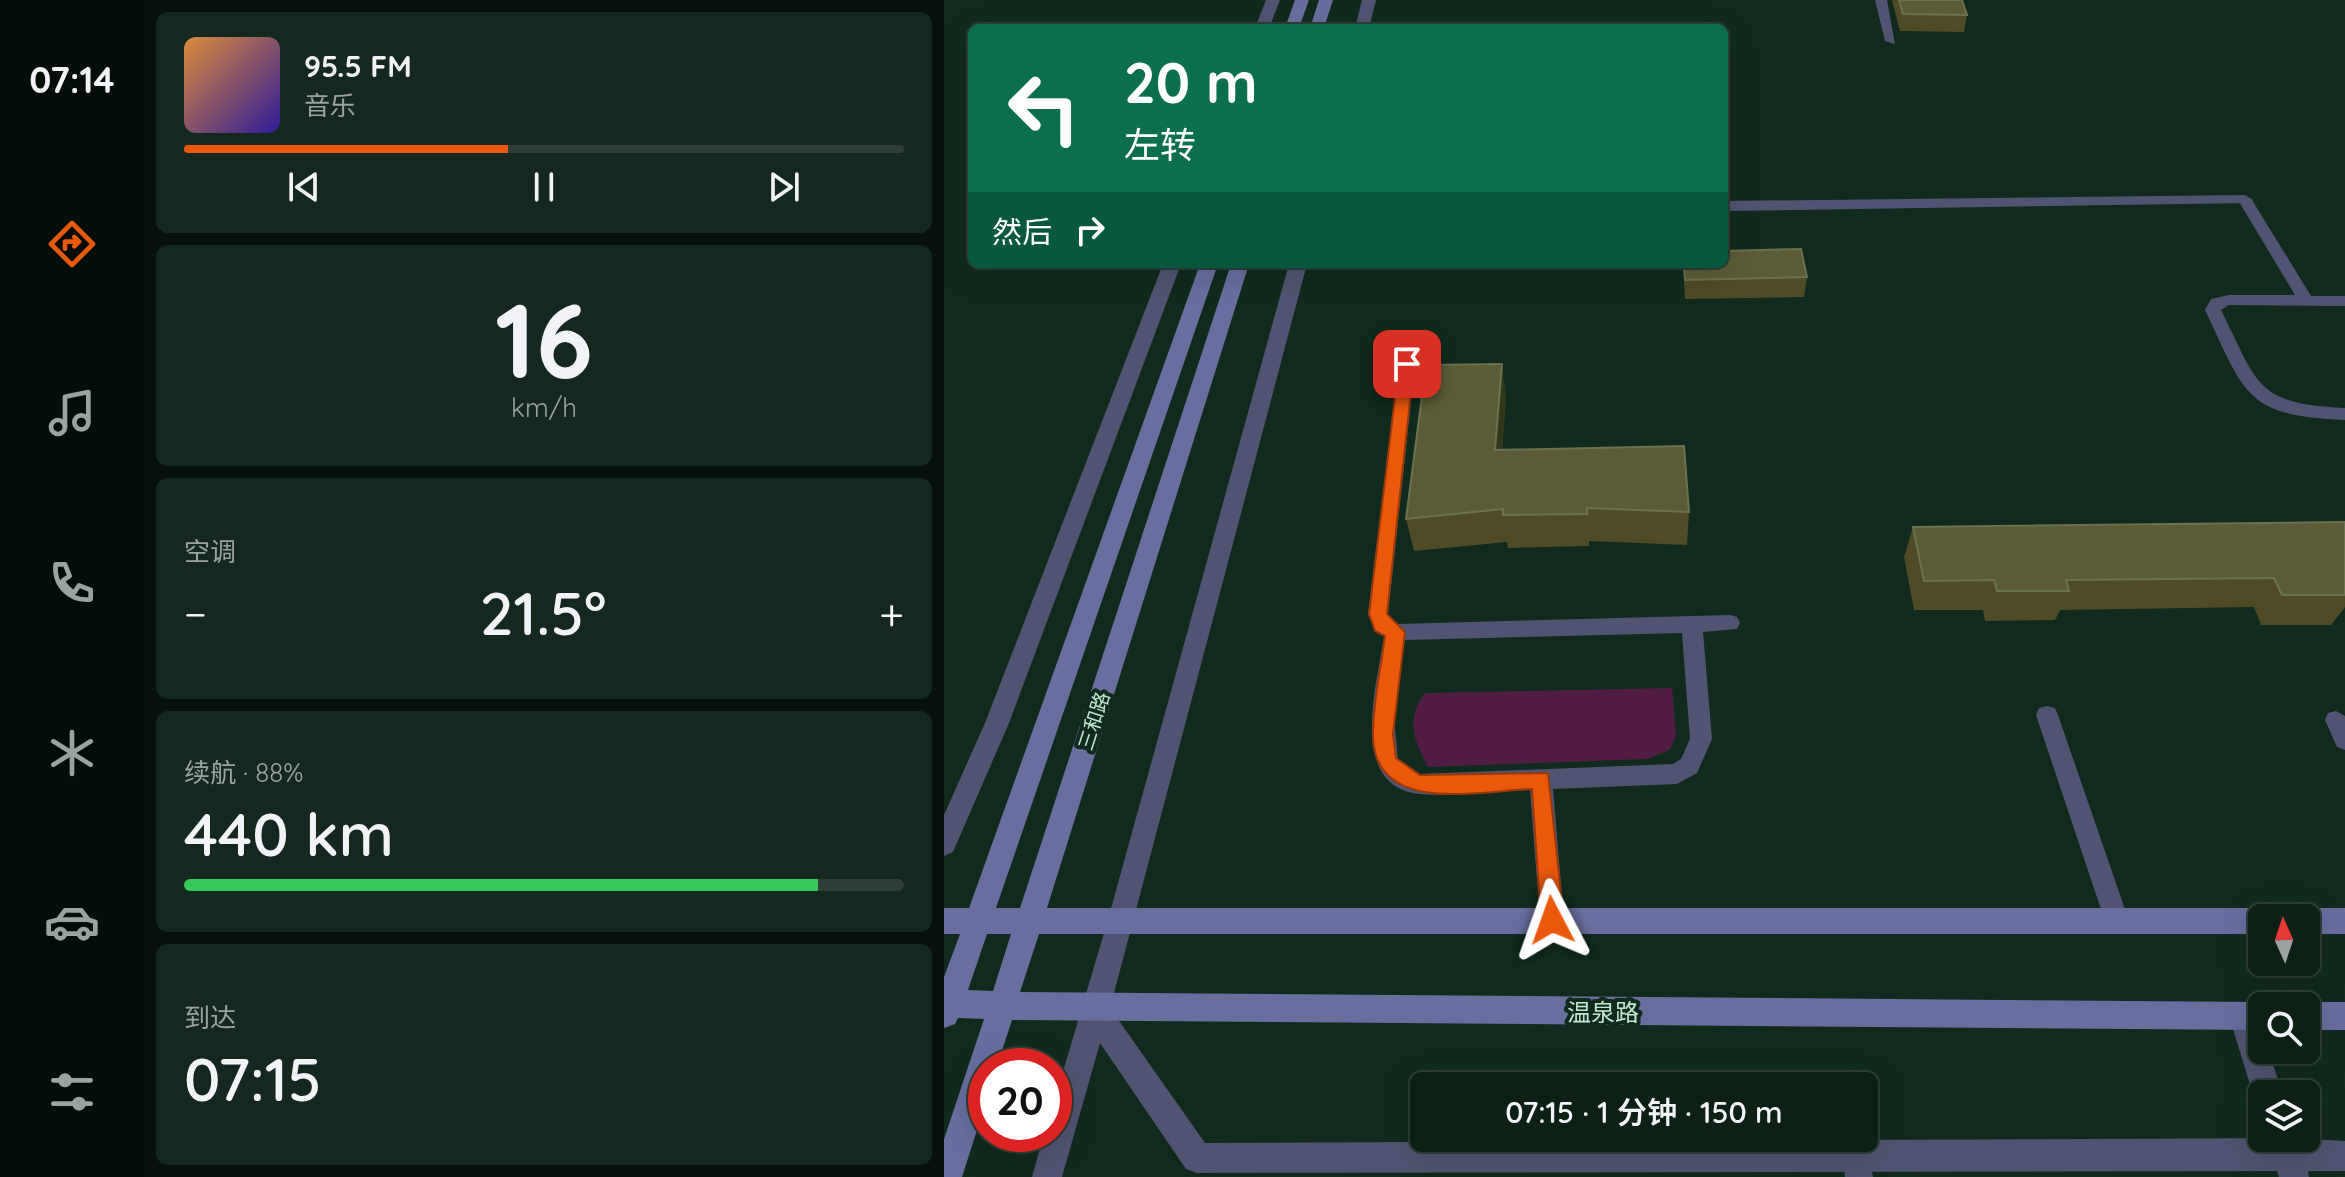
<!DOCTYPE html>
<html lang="zh">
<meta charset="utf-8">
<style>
:root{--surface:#0c2016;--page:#15281f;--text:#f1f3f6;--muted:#9aa3a1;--line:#2c3e35;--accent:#ea580c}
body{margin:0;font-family:Quicksand,"Noto Sans SC",sans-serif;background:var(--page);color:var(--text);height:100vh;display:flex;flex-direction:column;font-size:30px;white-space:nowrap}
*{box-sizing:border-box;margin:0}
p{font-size:26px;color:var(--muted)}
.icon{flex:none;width:44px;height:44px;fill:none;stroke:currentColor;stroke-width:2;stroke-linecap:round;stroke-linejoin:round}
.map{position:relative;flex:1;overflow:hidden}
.details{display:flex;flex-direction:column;gap:12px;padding:12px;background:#07120c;width:800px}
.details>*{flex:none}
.hud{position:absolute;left:24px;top:24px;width:760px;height:244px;border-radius:12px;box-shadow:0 8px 32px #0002,0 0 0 2px var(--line);background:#0b6e4f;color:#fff;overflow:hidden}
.needle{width:52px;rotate:357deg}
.controls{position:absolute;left:1304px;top:904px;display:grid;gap:16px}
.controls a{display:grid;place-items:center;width:72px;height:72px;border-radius:12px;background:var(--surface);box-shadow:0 8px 32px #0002,0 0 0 2px var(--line);font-size:40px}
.speed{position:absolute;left:24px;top:1048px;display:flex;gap:16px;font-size:40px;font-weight:700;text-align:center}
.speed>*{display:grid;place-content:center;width:104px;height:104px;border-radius:50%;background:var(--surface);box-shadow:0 8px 32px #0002,0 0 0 2px var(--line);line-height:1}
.speed .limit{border:12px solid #d22;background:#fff;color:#111}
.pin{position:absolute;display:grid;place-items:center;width:68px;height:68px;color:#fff;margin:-34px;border-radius:16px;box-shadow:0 4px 12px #0006}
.me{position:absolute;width:88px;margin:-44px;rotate:356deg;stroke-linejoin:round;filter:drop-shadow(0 0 6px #0008)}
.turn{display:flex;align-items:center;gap:28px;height:168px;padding:0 24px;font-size:36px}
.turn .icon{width:104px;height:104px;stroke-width:2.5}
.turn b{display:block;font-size:56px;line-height:68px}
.then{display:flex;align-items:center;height:76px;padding:0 24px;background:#0003;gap:16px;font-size:30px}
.big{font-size:60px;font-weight:600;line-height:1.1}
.details .tile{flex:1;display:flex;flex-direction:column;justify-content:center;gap:12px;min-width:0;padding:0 28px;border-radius:12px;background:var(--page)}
.details .dial{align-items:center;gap:0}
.dial b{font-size:104px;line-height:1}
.song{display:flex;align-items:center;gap:24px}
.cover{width:96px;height:96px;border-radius:12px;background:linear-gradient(135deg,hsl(30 70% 55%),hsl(250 70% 35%))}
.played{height:8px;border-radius:4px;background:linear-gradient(90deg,var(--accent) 45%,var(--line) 45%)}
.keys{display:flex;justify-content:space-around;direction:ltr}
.heat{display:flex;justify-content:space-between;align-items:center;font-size:44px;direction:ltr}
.charge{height:12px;border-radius:6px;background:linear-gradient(90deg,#34c759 88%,var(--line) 0)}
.trip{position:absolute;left:466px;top:1072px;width:468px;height:80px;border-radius:12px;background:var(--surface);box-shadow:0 8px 32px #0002,0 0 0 2px var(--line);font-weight:600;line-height:80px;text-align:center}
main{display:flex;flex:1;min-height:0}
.dock{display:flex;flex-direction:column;width:144px;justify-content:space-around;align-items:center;background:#050d09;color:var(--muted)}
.dock .icon{width:56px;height:56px}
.dock .active{color:var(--accent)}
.dock b{font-size:36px;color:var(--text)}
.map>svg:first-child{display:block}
</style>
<main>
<nav class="dock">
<b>07:14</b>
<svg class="icon active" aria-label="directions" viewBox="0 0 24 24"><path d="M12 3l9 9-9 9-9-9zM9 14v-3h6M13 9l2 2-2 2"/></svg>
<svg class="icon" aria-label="music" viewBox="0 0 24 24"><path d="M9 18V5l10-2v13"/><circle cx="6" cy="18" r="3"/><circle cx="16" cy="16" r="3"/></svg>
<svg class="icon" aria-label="phone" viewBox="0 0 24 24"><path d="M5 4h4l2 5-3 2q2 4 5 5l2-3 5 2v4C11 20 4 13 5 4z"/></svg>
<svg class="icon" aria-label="climate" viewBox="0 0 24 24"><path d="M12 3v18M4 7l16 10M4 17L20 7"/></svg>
<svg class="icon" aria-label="car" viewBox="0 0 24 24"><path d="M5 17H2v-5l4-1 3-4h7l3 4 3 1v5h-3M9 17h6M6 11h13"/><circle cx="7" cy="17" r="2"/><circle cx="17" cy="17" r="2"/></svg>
<svg class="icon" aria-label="filters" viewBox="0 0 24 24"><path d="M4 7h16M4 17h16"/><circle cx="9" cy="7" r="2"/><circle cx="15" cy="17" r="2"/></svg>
</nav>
<section class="details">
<div class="tile">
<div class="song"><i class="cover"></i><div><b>95.5 FM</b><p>音乐</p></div></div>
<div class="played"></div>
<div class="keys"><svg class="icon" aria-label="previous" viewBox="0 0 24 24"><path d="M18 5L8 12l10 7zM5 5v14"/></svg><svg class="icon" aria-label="pause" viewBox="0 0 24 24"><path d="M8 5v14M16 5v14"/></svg><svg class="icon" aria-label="next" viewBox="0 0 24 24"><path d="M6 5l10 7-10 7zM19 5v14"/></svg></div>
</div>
<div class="tile dial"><b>16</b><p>km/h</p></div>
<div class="tile"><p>空调</p>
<div class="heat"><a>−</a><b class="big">21.5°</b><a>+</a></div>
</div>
<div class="tile"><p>续航 · 88%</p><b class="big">440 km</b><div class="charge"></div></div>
<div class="tile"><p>到达</p><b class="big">07:15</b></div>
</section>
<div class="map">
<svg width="1401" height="1177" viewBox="0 0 1401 1177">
<rect width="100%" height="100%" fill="#102b1d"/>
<!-- green -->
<path fill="#501c44" d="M728,688L732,735L726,750L703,759L484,767C470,742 461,718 481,693Z"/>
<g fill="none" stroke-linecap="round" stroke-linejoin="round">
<!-- service -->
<g fill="#505472" fill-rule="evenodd">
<path d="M931,0H943L951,44L941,41Z"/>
<path d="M1301,196L1308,200L1367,296H1401V306L1285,305L1277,310C1314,384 1311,404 1401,408V420C1301,416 1301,394 1261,310L1267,299L1285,295H1351L1294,200Z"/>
<path d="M463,358L471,364L444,614L446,620L454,624L786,615L793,617L796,623L793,629L759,632L768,739L753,773L733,784L609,789L620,920L617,928L608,932L599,928L596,920L586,790C551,791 512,797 476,794C402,787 434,681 440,636L431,631L424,614L455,364ZM738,633L746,739L737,759L729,764L476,774L454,759L450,719L460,640Z"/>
<path d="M1103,706L1111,708L1114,715L1185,921L1182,929L1173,933L1164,929L1161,921L1092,715L1095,708Z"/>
<path d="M1392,711L1401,716V750L1393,747L1381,720L1384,713Z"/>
<path d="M913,1142L923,1146L929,1177H901L899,1156L903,1146Z"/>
</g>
<!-- minor -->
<g fill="#505472" fill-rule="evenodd">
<path d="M322,0H336L325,28H311Z"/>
<path d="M418,0H432L425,28H411Z"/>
<path d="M1301,195L1309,200L1307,203L780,211V201Z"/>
<path d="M219,264H237L65,723L9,852L0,856V815L41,723Z"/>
<path d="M345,264H363L166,1008L261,1143L1352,1138L1401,1141V1171H1364L1365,1177H1335L1333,1171L253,1173L242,1169L156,1043L118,1177H88L100,1134H110V1102L163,923Z"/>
<path d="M1299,1002L1309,1006L1318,1031V1050H1324L1339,1094H1318V1106L1309,1094L1285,1016L1289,1006Z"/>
</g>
<!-- secondary -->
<g fill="#686e9e" fill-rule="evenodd">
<path d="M351,0H365L355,28H341Z"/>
<path d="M375,0H389L380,28H366Z"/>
<path d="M256,264H274L52,908H76L287,264H305L103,908H1318L1328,912L1330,918H1318V934H95L76,992L1318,1002L1328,1006H1318V1030L68,1020L53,1066H42V1102L18,1177H0V1139L40,1019L14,1018L11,1024L0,1028V977L16,934H0V908H25ZM43,934H67L49,991L24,990Z"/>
<path d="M1362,908H1401V934H1362V918H1350L1352,912Z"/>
<path d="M1362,1002H1401V1030H1362V1006H1352Z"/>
</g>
</g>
<!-- wall -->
<g fill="#4f4b24">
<path d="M948,0H1018L1023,15L1020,32L956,31Z"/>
<path d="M739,264H780L863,277L860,297L741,299Z"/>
<path d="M562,397L558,450L745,512L743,545L645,541V546L564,548L563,542L470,551L462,519Z"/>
<path d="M1401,522V607L1387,625H1317L1310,607L1116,610L1111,620L1041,621L1039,610H970L960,557L969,527Z"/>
</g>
<!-- shaded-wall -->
<path fill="#313719" d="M558,364L562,397L556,483L551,450Z"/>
<!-- building -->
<g fill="#5b5c36" stroke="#6b724e" stroke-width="2">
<path d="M955,0H1018L1023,15L959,14Z"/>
<path d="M857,249L863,277L741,280L740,264H780V251Z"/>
<path d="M558,364L551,450L740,446L745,512L643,508V514L559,515V509L462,519L482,365Z"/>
<path d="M1401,522V595H1338L1330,578L1122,580L1125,591H1053L1050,580L980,581L969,527Z"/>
</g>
<!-- route -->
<path fill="#ea580c" stroke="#983908" stroke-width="2" d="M463,359L470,364L443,614L461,632L449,734L452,758L476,775L604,773L620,920L616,927L608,930L600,927L597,920L588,789C533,791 428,816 429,733C429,701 437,668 441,636L431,631L425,614L455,364Z"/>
<g text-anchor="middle" stroke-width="8" stroke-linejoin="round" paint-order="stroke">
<!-- street labels -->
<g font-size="20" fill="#bfe8cf" stroke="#102b1d">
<text transform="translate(150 721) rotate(-72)" y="7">三和路</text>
</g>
<!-- near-street labels -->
<g font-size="24" fill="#bfe8cf" stroke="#102b1d">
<text x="659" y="1021">温泉路</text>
</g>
</g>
</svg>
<div class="controls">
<a><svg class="needle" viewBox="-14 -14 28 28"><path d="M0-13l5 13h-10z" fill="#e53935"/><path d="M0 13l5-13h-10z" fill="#9aa3a1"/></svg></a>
<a><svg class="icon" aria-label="search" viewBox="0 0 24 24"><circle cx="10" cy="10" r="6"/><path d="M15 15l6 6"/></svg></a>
<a><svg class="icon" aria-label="layers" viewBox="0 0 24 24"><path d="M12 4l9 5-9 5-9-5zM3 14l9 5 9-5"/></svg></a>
</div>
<div class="speed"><div class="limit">20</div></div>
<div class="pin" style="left:463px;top:364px;background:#d93025"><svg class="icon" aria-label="arrive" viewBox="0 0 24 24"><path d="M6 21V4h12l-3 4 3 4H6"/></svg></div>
<svg class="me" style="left:608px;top:920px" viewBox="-20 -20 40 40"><path d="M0-17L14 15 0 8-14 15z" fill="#ea580c" stroke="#fff" stroke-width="4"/></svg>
<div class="trip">07:15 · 1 分钟 · 150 m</div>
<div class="hud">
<div class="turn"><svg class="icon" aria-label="left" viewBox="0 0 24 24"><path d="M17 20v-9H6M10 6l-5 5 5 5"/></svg><div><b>20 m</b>左转</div></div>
<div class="then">然后<svg class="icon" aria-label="right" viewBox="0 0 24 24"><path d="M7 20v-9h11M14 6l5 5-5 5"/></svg></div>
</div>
</div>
</main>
